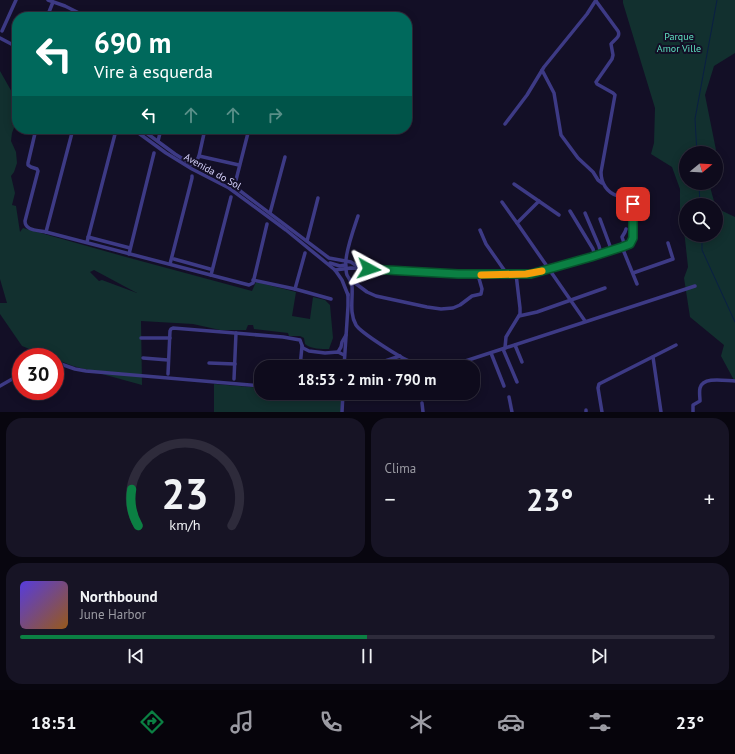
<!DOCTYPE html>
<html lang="pt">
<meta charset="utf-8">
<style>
:root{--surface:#0e0b1c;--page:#171425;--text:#f1f3f6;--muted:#9b9ba3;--line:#2e2b3b;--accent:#0b8043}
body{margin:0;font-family:"PT Sans",sans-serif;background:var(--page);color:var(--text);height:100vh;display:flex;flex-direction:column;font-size:15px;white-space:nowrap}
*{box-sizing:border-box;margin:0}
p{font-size:13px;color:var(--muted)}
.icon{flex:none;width:22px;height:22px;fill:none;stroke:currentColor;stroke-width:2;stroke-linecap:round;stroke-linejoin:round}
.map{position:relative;height:412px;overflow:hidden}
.sheet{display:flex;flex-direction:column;gap:6px;padding:6px;background:#08060f;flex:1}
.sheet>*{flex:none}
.guide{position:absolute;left:12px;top:12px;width:400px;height:122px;border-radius:16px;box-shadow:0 2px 10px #0003,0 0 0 1px var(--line);background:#00695c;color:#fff;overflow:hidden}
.needle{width:26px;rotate:72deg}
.buttons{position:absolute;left:679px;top:146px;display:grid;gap:8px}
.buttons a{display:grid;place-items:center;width:44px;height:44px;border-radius:50%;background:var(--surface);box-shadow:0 2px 10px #0003,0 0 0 1px var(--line);font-size:20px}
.speed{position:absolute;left:12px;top:348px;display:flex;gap:8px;font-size:20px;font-weight:700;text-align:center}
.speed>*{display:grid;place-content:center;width:52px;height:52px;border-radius:50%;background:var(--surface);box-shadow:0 2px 10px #0003,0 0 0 1px var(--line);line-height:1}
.speed .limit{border:6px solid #d22;background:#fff;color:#111}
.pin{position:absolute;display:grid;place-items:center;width:34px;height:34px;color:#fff;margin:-17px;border-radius:8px;box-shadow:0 2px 6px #0006}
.me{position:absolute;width:44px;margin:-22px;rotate:95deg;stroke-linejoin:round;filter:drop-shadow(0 0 3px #0008)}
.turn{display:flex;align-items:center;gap:14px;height:84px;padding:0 16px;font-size:18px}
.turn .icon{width:52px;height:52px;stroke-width:2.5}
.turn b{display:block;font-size:28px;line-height:34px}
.lanes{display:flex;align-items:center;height:38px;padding:0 16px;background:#0003;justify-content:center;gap:20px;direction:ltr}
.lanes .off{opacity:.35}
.big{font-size:30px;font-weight:700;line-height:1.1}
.sheet .tile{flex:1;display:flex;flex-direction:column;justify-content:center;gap:6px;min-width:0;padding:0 14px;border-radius:16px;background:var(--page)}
.sheet .dial{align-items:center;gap:0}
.dial svg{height:104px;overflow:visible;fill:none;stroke:var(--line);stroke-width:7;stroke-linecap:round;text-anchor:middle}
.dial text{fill:var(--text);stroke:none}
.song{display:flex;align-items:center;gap:12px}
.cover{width:48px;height:48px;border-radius:6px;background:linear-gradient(135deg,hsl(250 70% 55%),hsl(30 70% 35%))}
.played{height:4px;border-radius:2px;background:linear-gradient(90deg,var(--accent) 50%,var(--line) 50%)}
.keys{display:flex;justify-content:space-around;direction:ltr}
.heat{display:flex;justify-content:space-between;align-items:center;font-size:22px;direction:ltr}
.sheet .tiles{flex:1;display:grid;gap:6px;grid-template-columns:1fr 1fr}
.tile:last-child{grid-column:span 2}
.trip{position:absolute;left:254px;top:360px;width:226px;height:40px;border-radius:16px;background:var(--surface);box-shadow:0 2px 10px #0003,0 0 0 1px var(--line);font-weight:700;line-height:40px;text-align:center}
.tabs{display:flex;height:64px;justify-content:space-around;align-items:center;background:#06040b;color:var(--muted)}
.tabs .icon{width:28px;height:28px}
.tabs .selected{color:var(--accent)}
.tabs b{font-size:18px;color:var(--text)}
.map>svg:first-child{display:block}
</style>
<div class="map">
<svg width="735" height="412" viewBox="0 0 735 412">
<rect width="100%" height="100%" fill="#130f26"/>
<!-- green -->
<g fill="#12302f" fill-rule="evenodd">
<path d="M623,0H735V53L714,66L705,95L716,150L715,153H686V183H709L715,205H686V235H716V208L735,217V382L721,356L724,345L690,317L684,278L688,267L685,239L680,212V189L672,167L651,154L654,143L655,108L623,3Z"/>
<path d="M0,71L17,101V120L12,133L11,141L16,152L17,163L14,172L11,176L15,193L12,205L16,206L20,232L23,228L126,257L252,291L256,282L296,292L292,316L310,319L313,297L325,300L330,305L333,338L329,349C321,349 311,349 305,344L304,338L300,336H289L288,333L254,329L253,325H248L246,330H220L193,324L141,321L142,385L73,366L55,359V357H49L22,346L0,314V303H7L0,279ZM94,270L137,293L102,280L99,281L90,272Z"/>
<path d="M214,384L261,388V393H321L343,395V412H214Z"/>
</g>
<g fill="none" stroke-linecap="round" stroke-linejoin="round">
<!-- stream -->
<g stroke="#0a1f44" stroke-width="1">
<path d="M697,153L695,119L717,0"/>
<path d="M699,183L700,205"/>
<path d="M702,235V250L735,322"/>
</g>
<!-- minor -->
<g stroke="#3d3a85" stroke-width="3.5">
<path d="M48,0L65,6L87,17"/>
<path d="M47,17L53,2"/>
<path d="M2,31L16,0"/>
<path d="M0,38L17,47"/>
<path d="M17,65L14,77L17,79"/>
<path d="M542,70L554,93L561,135L578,158L593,172L598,180L602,183"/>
<path d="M505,124L527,95L544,67L587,14L596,0"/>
<path d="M36,129L28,163V165L31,167L37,169L38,171L25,221C25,231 38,230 46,232L249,285L253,283L267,224"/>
<path d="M133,129L166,153L192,169L229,188L286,230L335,270L342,280L348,295"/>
<path d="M141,129L175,154L191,164C196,164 197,160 199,156L239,165"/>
<path d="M249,129L236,180L235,184V187L329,258L351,262L360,268"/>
<path d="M158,141L161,129"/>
<path d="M199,156L205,129"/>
<path d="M514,184L559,215"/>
<path d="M502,202L517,223L585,321"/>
<path d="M570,211L593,249L595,256"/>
<path d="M270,213L285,157"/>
<path d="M585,213L599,246L600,250V254"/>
<path d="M358,216C354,228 344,255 346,266C346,269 346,273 347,275C349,279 352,281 352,286C353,299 349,313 356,325C361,333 401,358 411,362C416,364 421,366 426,367"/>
<path d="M600,219L610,246L608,252"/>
<path d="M517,223L539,201"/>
<path d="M480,230L486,244L507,274"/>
<path d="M46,232L73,129"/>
<path d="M88,237L130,248"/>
<path d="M307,241L318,198"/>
<path d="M87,242L115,134L118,129"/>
<path d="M625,246L622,237L625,232L626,229"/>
<path d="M622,247L637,284"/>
<path d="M129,254L154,153"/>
<path d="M174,259L210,269"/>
<path d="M330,263L340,266L345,265"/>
<path d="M170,264L190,186L192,178V176"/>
<path d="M335,270L351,268L458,274H528L622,247L630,244L632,240L633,236C633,229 635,207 632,202C629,196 623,197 618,196C607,193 601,183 601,172L615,95L613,93L597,84L596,82L612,59L613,55L611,44C614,40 621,37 618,31L596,1"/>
<path d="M633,273L673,259L668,243"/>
<path d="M211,275L231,197"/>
<path d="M253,280L295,289L331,299"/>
<path d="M351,280L367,292L376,296L427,307L441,309L453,308L460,305L472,296L481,294L482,289L478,275"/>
<path d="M295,289L305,253"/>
<path d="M519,316L537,312L605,288"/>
<path d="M141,338H170"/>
<path d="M515,345L522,362"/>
<path d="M505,348L506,337L520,314V308L516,274"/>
<path d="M503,349L517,382"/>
<path d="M338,352L341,347L342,342L346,335"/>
<path d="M491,353L504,386"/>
<path d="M653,357L661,412"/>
<path d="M143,358L168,360"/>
<path d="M55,362L75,369L86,371L261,386"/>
<path d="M209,363L235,364"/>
<path d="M300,367L302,346"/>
<path d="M344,367L348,306V294"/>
<path d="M367,367L400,356"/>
<path d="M447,367L695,286"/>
<path d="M168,374L170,331L171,329L173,328L283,337L300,340L303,348L309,351L325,353L338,352L344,355"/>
<path d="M234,379L236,333"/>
<path d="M0,386L21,374"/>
<path d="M457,393L458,396"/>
<path d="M366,395L371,393"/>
<path d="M509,397L512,412"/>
<path d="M422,403L423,412"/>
<path d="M586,410V412"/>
<path d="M342,412L343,393"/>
<path d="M602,412L598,388L599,384L676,345"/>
<path d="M693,412V405L700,401C700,397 699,392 700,388C703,376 726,381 735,381"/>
</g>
</g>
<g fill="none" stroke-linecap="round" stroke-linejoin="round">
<defs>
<path id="route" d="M369,269L458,274H531L591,257L622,247L630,244L633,238V204"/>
</defs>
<!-- route casing -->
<use href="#route" stroke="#07532c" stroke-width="10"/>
<!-- route -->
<use href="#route" stroke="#0b8043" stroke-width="7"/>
<!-- slow -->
<path stroke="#f59e0b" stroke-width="7" d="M481,275L526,274L542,271"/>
</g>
<g text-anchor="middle" stroke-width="4" stroke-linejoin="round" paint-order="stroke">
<!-- park labels -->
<g font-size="10" fill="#5fe0c0" stroke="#130f26">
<text x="679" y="40">Parque<tspan x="679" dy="12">Amor Ville</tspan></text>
</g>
<!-- street labels -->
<g font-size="10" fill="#d9d4ff" stroke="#130f26">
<text transform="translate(213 171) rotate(29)" y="4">Avenida do Sol</text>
</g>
</g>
</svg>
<div class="buttons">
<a><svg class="needle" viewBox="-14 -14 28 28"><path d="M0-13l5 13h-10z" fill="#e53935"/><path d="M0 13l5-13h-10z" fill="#9b9ba3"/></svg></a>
<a><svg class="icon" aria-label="search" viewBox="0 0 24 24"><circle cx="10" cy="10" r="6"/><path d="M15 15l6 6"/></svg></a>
</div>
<div class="speed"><div class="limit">30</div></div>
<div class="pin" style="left:633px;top:204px;background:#d93025"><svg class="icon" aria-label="arrive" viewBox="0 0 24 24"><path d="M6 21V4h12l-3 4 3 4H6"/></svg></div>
<svg class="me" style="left:369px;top:269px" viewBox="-20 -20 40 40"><path d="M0-17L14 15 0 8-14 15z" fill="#0b8043" stroke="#fff" stroke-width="4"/></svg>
<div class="trip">18:53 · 2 min · 790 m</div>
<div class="guide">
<div class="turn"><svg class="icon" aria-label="left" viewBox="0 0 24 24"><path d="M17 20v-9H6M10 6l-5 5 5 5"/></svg><div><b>690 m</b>Vire à esquerda</div></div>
<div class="lanes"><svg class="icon" aria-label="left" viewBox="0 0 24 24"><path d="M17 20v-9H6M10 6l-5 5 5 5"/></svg><svg class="icon off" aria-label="ahead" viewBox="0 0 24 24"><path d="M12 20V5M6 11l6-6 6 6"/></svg><svg class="icon off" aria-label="ahead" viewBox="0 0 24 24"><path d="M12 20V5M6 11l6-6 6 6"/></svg><svg class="icon off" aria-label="right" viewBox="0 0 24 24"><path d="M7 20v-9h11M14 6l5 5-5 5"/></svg></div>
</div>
</div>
<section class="sheet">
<div class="tiles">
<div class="tile dial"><svg viewBox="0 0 100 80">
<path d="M14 69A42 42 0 1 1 86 69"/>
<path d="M14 69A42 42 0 0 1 9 41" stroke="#0b8043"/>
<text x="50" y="56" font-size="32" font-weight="700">23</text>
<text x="50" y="72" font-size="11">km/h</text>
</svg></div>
<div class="tile"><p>Clima</p>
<div class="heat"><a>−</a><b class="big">23°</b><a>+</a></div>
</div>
<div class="tile">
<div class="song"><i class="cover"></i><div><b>Northbound</b><p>June Harbor</p></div></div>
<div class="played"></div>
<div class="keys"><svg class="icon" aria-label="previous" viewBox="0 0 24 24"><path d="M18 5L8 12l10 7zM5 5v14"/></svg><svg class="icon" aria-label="pause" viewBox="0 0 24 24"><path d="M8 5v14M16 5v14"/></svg><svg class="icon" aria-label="next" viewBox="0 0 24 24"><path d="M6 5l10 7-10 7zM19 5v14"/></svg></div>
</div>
</div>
</section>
<nav class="tabs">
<b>18:51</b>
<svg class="icon selected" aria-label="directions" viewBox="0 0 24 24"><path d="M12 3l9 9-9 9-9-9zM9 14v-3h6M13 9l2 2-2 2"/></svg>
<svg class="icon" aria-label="music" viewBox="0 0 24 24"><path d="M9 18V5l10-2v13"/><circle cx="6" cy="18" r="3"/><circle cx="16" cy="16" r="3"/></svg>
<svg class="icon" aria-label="phone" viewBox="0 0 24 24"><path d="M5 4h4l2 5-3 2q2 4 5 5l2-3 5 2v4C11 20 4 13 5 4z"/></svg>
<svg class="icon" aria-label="climate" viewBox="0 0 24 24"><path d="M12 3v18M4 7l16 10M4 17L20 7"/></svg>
<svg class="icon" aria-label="car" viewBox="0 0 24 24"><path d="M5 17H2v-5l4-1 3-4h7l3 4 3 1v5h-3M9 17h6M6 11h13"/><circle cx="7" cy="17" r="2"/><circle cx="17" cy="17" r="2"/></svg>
<svg class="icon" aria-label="filters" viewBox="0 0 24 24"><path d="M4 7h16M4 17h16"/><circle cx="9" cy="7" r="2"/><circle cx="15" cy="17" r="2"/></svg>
<b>23°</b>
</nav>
